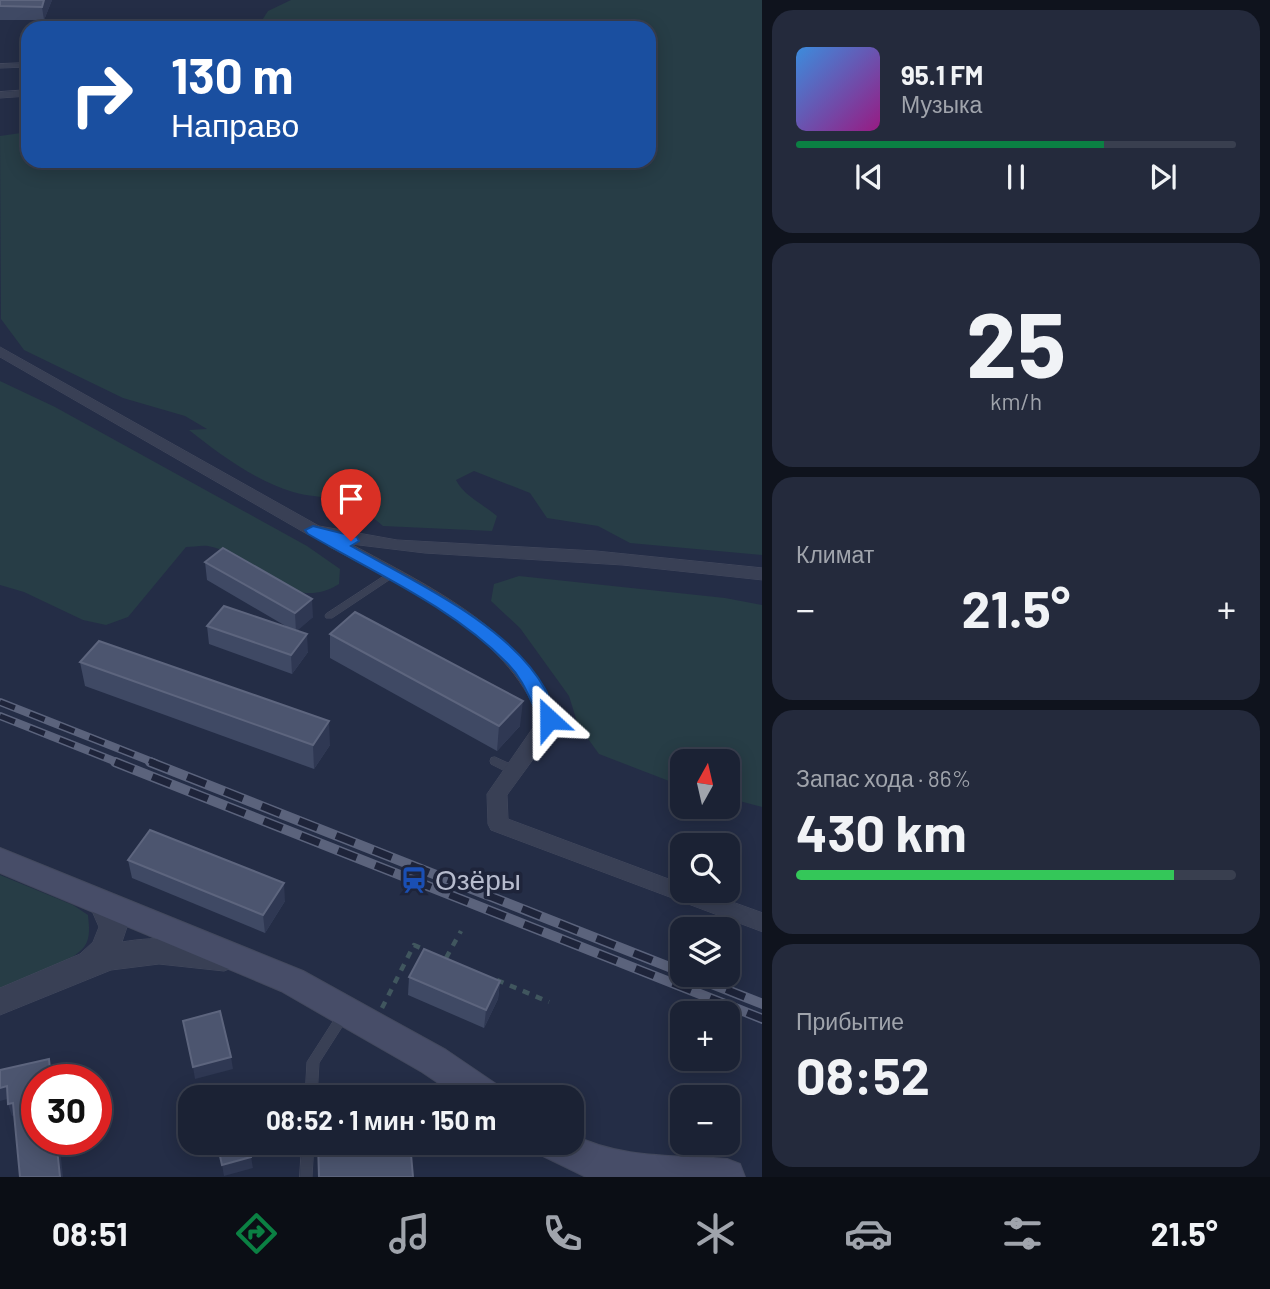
<!DOCTYPE html>
<html lang="ru">
<meta charset="utf-8">
<style>
:root{--surface:#1b2234;--page:#242a3c;--text:#f1f3f6;--muted:#a0a4ac;--line:#393f4f;--accent:#0b8043}
body{margin:0;font-family:Barlow,sans-serif;background:var(--page);color:var(--text);height:100vh;display:flex;flex-direction:column;font-size:26px;white-space:nowrap}
*{box-sizing:border-box;margin:0}
p{font-size:23px;color:var(--muted)}
.icon{flex:none;width:38px;height:38px;fill:none;stroke:currentColor;stroke-width:2;stroke-linecap:round;stroke-linejoin:round}
.map{position:relative;flex:1;overflow:hidden}
.drawer{display:flex;flex-direction:column;gap:10px;padding:10px;background:#0f131d;width:508px}
.drawer>*{flex:none}
.hud{position:absolute;left:21px;top:21px;width:635px;height:147px;border-radius:21px;box-shadow:0 4px 18px #0003,0 0 0 2px var(--line);background:#1a4fa0;color:#fff;overflow:hidden}
.needle{width:46px;rotate:8deg}
.fabs{position:absolute;left:670px;top:749px;display:grid;gap:14px}
.fabs a{display:grid;place-items:center;width:70px;height:70px;border-radius:14px;background:var(--surface);box-shadow:0 4px 18px #0003,0 0 0 2px var(--line);font-size:35px}
.speed{position:absolute;left:21px;top:1064px;display:flex;gap:14px;font-size:35px;font-weight:700;text-align:center}
.speed>*{display:grid;place-content:center;width:91px;height:91px;border-radius:50%;background:var(--surface);box-shadow:0 4px 18px #0003,0 0 0 2px var(--line);line-height:1}
.speed .limit{border:10px solid #d22;background:#fff;color:#111}
.pin{position:absolute;display:grid;place-items:center;width:60px;height:60px;color:#fff;margin:-72px -30px;border-radius:50% 50% 50% 0;rotate:-45deg;box-shadow:0 0 7px #0007}
.pin .icon{rotate:45deg}
.me{position:absolute;width:77px;margin:-38px;rotate:336deg;stroke-linejoin:round;filter:drop-shadow(0 0 5px #0008)}
.turn{display:flex;align-items:center;gap:24px;height:147px;padding:0 35px;font-size:32px}
.turn .icon{width:91px;height:91px;stroke-width:2.5}
.turn b{display:block;font-size:49px;line-height:60px}
.big{font-size:52px;font-weight:700;line-height:1.1}
.drawer .widget{flex:1;display:flex;flex-direction:column;justify-content:center;gap:10px;min-width:0;padding:0 24px;border-radius:21px;background:var(--page)}
.drawer .dial{align-items:center;gap:0}
.dial b{font-size:91px;line-height:1}
.song{display:flex;align-items:center;gap:21px}
.cover{width:84px;height:84px;border-radius:10px;background:linear-gradient(135deg,hsl(210 70% 55%),hsl(310 70% 35%))}
.played{height:7px;border-radius:4px;background:linear-gradient(90deg,var(--accent) 70%,var(--line) 70%)}
.keys{display:flex;justify-content:space-around;direction:ltr}
.heat{display:flex;justify-content:space-between;align-items:center;font-size:38px;direction:ltr}
.charge{height:10px;border-radius:5px;background:linear-gradient(90deg,#34c759 86%,var(--line) 0)}
.trip{position:absolute;left:178px;top:1085px;width:406px;height:70px;border-radius:21px;background:var(--surface);box-shadow:0 4px 18px #0003,0 0 0 2px var(--line);font-weight:700;line-height:70px;text-align:center}
.tabs{display:flex;height:112px;justify-content:space-around;align-items:center;background:#0b0e15;color:var(--muted)}
.tabs .icon{width:49px;height:49px}
.tabs .active{color:var(--accent)}
.tabs b{font-size:32px;color:var(--text)}
main{display:flex;flex:1;min-height:0}
.map>svg:first-child{display:block}
</style>
<main>
<div class="map">
<svg width="763" height="1177" viewBox="0 0 763 1177">
<rect width="100%" height="100%" fill="#242d46"/>
<!-- green -->
<g fill="#273d46">
<path d="M291,0H762V555L630,543L598,526L547,518L530,493L474,471L456,480C464,496 483,504 497,516L492,531L383,526L359,506L358,497C336,498 314,498 293,492C256,481 219,454 189,430L207,429L185,416L123,398L24,350L1,319L0,136L28,132V161H649V28H257L268,11Z"/>
<path d="M0,381L55,407L307,546L340,569L339,584C288,616 254,554 208,546C201,545 193,547 186,547L128,617L106,625L83,620L24,592L0,585Z"/>
<path d="M519,576L725,598L762,605V807L728,798V761H682V786L599,754L578,725L569,696L520,628L491,601L494,584Z"/>
<path d="M0,875L73,905L88,915C89,926 91,938 84,947C70,965 21,979 0,989Z"/>
</g>
<g fill="none" stroke-linecap="round" stroke-linejoin="round">
<defs>
<g id="service">
<path d="M28,63V67L0,68V64Z"/>
<path d="M392,571L396,574L395,576L332,618H326L325,616L326,614Z"/>
<path d="M495,757L519,768L520,771L519,774L515,775L511,774L491,764L490,761L491,758Z"/>
<path d="M343,1011L347,1012L349,1016L319,1063L317,1097H305L307,1062L339,1012Z"/>
<path d="M302,1143H314L312,1177H300Z"/>
</g>
<g id="minor">
<path d="M28,90V96L0,98V92Z"/>
<path d="M0,347L319,526L397,540L596,551L763,568V580L623,565L425,553L351,544C430,587 524,630 559,719L545,743L507,795L508,819L682,884V891H702L763,913V932L491,830L488,824L487,794L539,719C507,632 404,588 328,546L326,542L328,539L307,534L0,357Z"/>
</g>
<path id="tertiary" d="M103,892L113,896L127,927L122,942C156,936 202,937 234,949L239,958L234,967L224,971L159,964L111,970L0,1015V988L80,954L93,942L99,927L89,904L93,896Z"/>
<g id="secondary">
<path d="M0,848L303,971L446,1050L499,1086L504,1097H459L422,1072L281,991L0,873Z"/>
<path d="M572,1134C618,1159 677,1155 727,1159L740,1164L745,1177H586L541,1155L536,1143H572Z"/>
</g>
</defs>
<!-- service casing -->
<use href="#service" stroke="#43495e" stroke-width="1"/>
<!-- minor casing -->
<use href="#minor" stroke="#43495e" stroke-width="1"/>
<!-- tertiary casing -->
<use href="#tertiary" stroke="#43495e" stroke-width="1"/>
<!-- secondary casing -->
<use href="#secondary" stroke="#43495e" stroke-width="2"/>
<!-- path -->
<g stroke="#40565e" stroke-width="4.5" stroke-dasharray="7 7" stroke-linecap="butt">
<path d="M446,958L461,931"/>
<path d="M497,980L549,1002"/>
<path d="M382,1008L414,945L425,950"/>
</g>
<!-- service -->
<use href="#service" fill="#394055" fill-rule="evenodd"/>
<!-- minor -->
<use href="#minor" fill="#394055" fill-rule="evenodd"/>
<!-- tertiary -->
<use href="#tertiary" fill="#394055" fill-rule="evenodd"/>
<!-- secondary -->
<use href="#secondary" fill="#474d68" fill-rule="evenodd"/>
<defs>
<g id="rail-far1">
<path d="M0,702L155,763"/>
<path d="M0,716L119,763"/>
</g>
<g id="rail">
<path d="M115,762L763,1019"/>
<path d="M150,762L682,972"/>
<path d="M689,975L763,1004"/>
</g>
</defs>
<!-- rail-far1 casing -->
<use href="#rail-far1" stroke="#5b637c" stroke-width="8"/>
<!-- rail casing -->
<use href="#rail" stroke="#5b637c" stroke-width="10"/>
<!-- rail-far1 -->
<use href="#rail-far1" stroke="#1e243a" stroke-width="5" stroke-dasharray="16" stroke-linecap="butt"/>
<!-- rail -->
<use href="#rail" stroke="#1e243a" stroke-width="7" stroke-dasharray="20" stroke-linecap="butt"/>
</g>
<!-- wall -->
<g fill="#3f4964">
<path d="M0,0H52L44,20H0Z"/>
<path d="M28,51V76H23L21,69L28,61L25,60L24,54Z"/>
<path d="M205,562L313,617L297,630L308,652L292,674L209,644L207,626L289,628L207,580Z"/>
<path d="M330,634L520,726L497,751L330,658Z"/>
<path d="M80,662L330,745L314,769L85,686Z"/>
<path d="M128,860L285,901L265,933L132,878Z"/>
<path d="M409,977L500,981L498,999L484,1028L408,995Z"/>
</g>
<!-- shaded-wall -->
<g fill="#2f3853">
<path d="M44,0H52L44,20L42,7Z"/>
<path d="M312,599L313,617L296,632L295,613Z"/>
<path d="M307,634L308,652L292,674L291,655Z"/>
<path d="M523,701L520,726L497,751L499,726Z"/>
<path d="M329,721L330,745L314,769L313,745Z"/>
<path d="M284,883L285,901L265,933L263,915Z"/>
<path d="M500,981L498,999L484,1028L486,1010Z"/>
<path d="M231,1057L233,1069L195,1079L193,1067Z"/>
<path d="M49,1059L52,1071L53,1080H51Z"/>
<path d="M7,1086L11,1098L0,1101V1088Z"/>
<path d="M13,1103L17,1115L12,1116L8,1104Z"/>
<path d="M56,1139H59L63,1177H60Z"/>
<path d="M251,1157L253,1168L224,1176L222,1165Z"/>
</g>
<!-- building -->
<g fill="#4c556f" stroke="#5d657e" stroke-width="2">
<path d="M0,0H44L42,7L0,6Z"/>
<path d="M28,61V69H21L22,63Z"/>
<path d="M223,548L312,599L295,613L205,562Z"/>
<path d="M224,606L307,634L291,655L207,626Z"/>
<path d="M355,612L523,701L499,726L330,634Z"/>
<path d="M99,641L329,721L313,745L80,662Z"/>
<path d="M150,830L284,883L263,915L128,860Z"/>
<path d="M424,949L500,981L486,1010L409,977Z"/>
<path d="M220,1011L231,1057L193,1067L183,1021Z"/>
<path d="M49,1059L51,1080H37V1139H56L60,1177H20L13,1103L8,1104L7,1086L0,1088V1070Z"/>
<path d="M217,1143H248L251,1157L222,1165Z"/>
<path d="M318,1143H410L413,1177H319Z"/>
</g>
<!-- route -->
<path fill="#1a73e8" stroke="#114b97" stroke-width="2" d="M313,526L357,537L359,541L351,546C413,581 510,625 545,689C550,698 553,709 557,719L555,723H542C530,702 526,682 507,663C452,607 375,573 308,534L305,530Z"/>
<!-- icons -->
<defs>
<symbol id="station-bare" viewBox="-9 -9 18 18"><path d="M-3-6H3Q5-6 5-4V2Q5 4 3 4L4.5 6H3L1.5 4h-3L-3 6H-4.5L-3 4Q-5 4-5 2V-4Q-5-6-3-6ZM-3.5-4v3h7v-3ZM-3.5 1v1.5H-2V1ZM2 1v1.5H3.5V1Z" fill="#1a4fb4" stroke="#1e243a" stroke-width="2.5" paint-order="stroke"/></symbol>
</defs>
<g fill-rule="evenodd">
<use href="#station-bare" x="395" y="861" width="38" height="38"/>
</g>
<g text-anchor="middle" stroke-width="7" stroke-linejoin="round" paint-order="stroke">
<!-- near-poi labels -->
<g font-size="28" fill="#b7bcce" stroke="#1e243a" text-anchor="start">
<text x="435" y="890">Озёры</text>
</g>
</g>
</svg>
<div class="fabs">
<a><svg class="needle" viewBox="-14 -14 28 28"><path d="M0-13l5 13h-10z" fill="#e53935"/><path d="M0 13l5-13h-10z" fill="#a0a4ac"/></svg></a>
<a><svg class="icon" aria-label="search" viewBox="0 0 24 24"><circle cx="10" cy="10" r="6"/><path d="M15 15l6 6"/></svg></a>
<a><svg class="icon" aria-label="layers" viewBox="0 0 24 24"><path d="M12 4l9 5-9 5-9-5zM3 14l9 5 9-5"/></svg></a>
<a>+</a>
<a>−</a>
</div>
<div class="speed"><div class="limit">30</div></div>
<div class="pin" style="left:351px;top:541px;background:#d93025"><svg class="icon" aria-label="arrive" viewBox="0 0 24 24"><path d="M6 21V4h12l-3 4 3 4H6"/></svg></div>
<svg class="me" style="left:549px;top:719px" viewBox="-20 -20 40 40"><path d="M0-17L14 15 0 8-14 15z" fill="#1a73e8" stroke="#fff" stroke-width="4"/></svg>
<div class="trip">08:52 · 1 мин · 150 m</div>
<div class="hud">
<div class="turn"><svg class="icon" aria-label="right" viewBox="0 0 24 24"><path d="M7 20v-9h11M14 6l5 5-5 5"/></svg><div><b>130 m</b>Направо</div></div>
</div>
</div>
<section class="drawer">
<div class="widget">
<div class="song"><i class="cover"></i><div><b>95.1 FM</b><p>Музыка</p></div></div>
<div class="played"></div>
<div class="keys"><svg class="icon" aria-label="previous" viewBox="0 0 24 24"><path d="M18 5L8 12l10 7zM5 5v14"/></svg><svg class="icon" aria-label="pause" viewBox="0 0 24 24"><path d="M8 5v14M16 5v14"/></svg><svg class="icon" aria-label="next" viewBox="0 0 24 24"><path d="M6 5l10 7-10 7zM19 5v14"/></svg></div>
</div>
<div class="widget dial"><b>25</b><p>km/h</p></div>
<div class="widget"><p>Климат</p>
<div class="heat"><a>−</a><b class="big">21.5°</b><a>+</a></div>
</div>
<div class="widget"><p>Запас хода · 86%</p><b class="big">430 km</b><div class="charge"></div></div>
<div class="widget"><p>Прибытие</p><b class="big">08:52</b></div>
</section>
</main>
<nav class="tabs">
<b>08:51</b>
<svg class="icon active" aria-label="directions" viewBox="0 0 24 24"><path d="M12 3l9 9-9 9-9-9zM9 14v-3h6M13 9l2 2-2 2"/></svg>
<svg class="icon" aria-label="music" viewBox="0 0 24 24"><path d="M9 18V5l10-2v13"/><circle cx="6" cy="18" r="3"/><circle cx="16" cy="16" r="3"/></svg>
<svg class="icon" aria-label="phone" viewBox="0 0 24 24"><path d="M5 4h4l2 5-3 2q2 4 5 5l2-3 5 2v4C11 20 4 13 5 4z"/></svg>
<svg class="icon" aria-label="climate" viewBox="0 0 24 24"><path d="M12 3v18M4 7l16 10M4 17L20 7"/></svg>
<svg class="icon" aria-label="car" viewBox="0 0 24 24"><path d="M5 17H2v-5l4-1 3-4h7l3 4 3 1v5h-3M9 17h6M6 11h13"/><circle cx="7" cy="17" r="2"/><circle cx="17" cy="17" r="2"/></svg>
<svg class="icon" aria-label="filters" viewBox="0 0 24 24"><path d="M4 7h16M4 17h16"/><circle cx="9" cy="7" r="2"/><circle cx="15" cy="17" r="2"/></svg>
<b>21.5°</b>
</nav>
